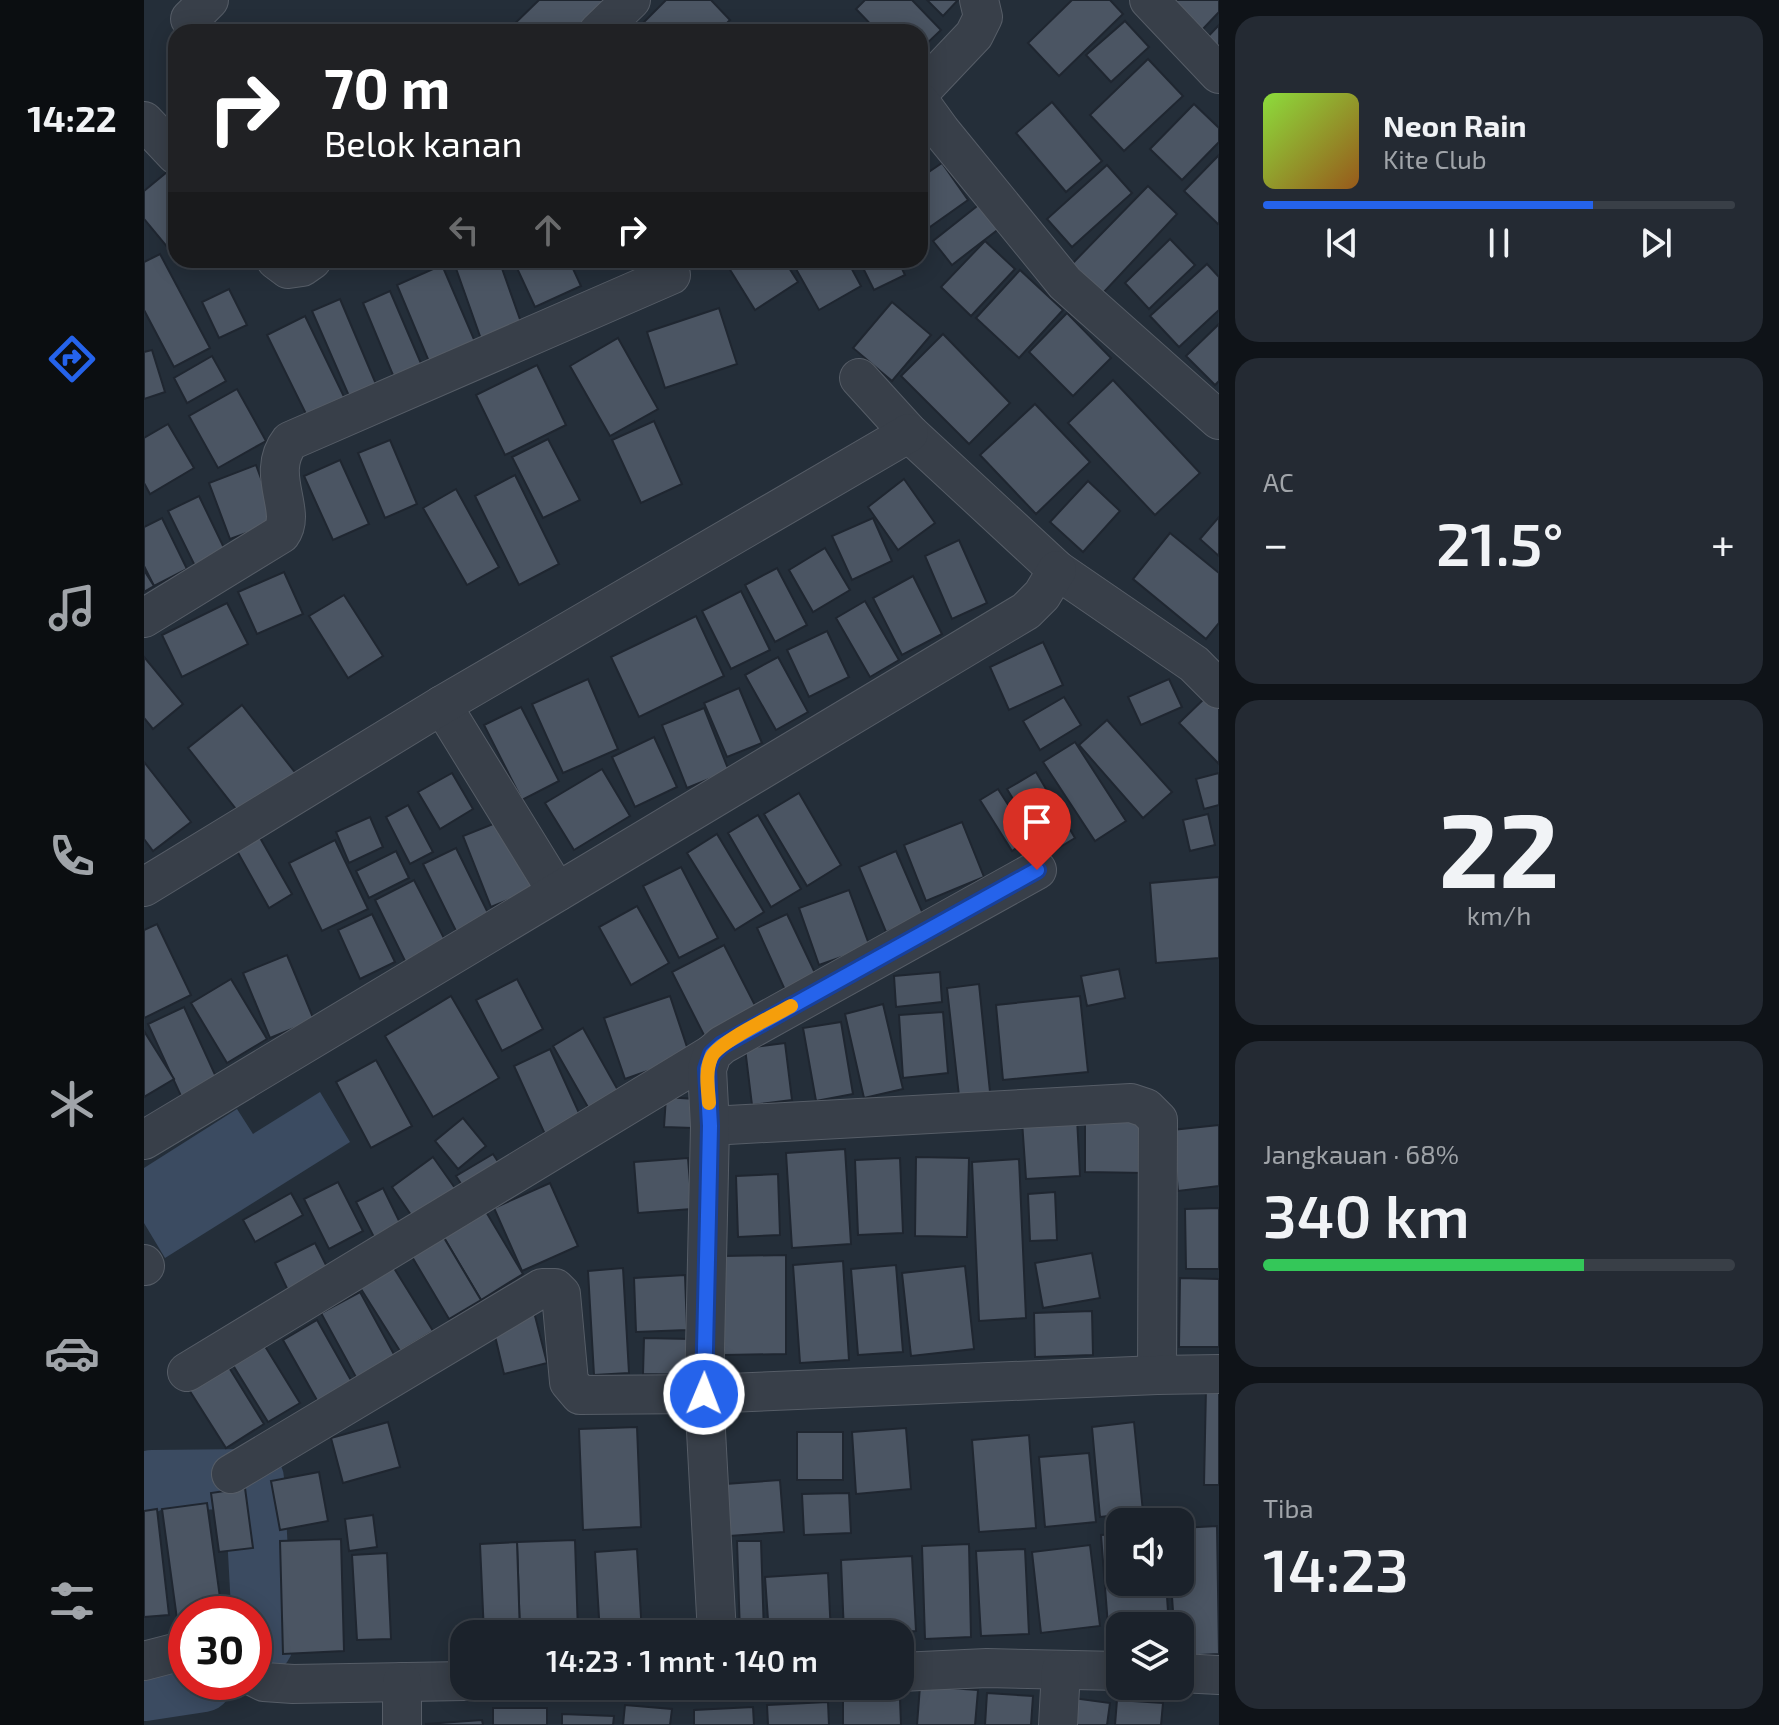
<!DOCTYPE html>
<html lang="id">
<meta charset="utf-8">
<style>
:root{--surface:#1b222b;--page:#242a33;--text:#f1f3f6;--muted:#a0a4a9;--line:#393f47;--accent:#2563eb}
body{margin:0;font-family:"Exo 2",sans-serif;background:var(--page);color:var(--text);height:100vh;display:flex;flex-direction:column;font-size:30px;white-space:nowrap}
*{box-sizing:border-box;margin:0}
p{font-size:26px;color:var(--muted)}
.icon{flex:none;width:44px;height:44px;fill:none;stroke:currentColor;stroke-width:2;stroke-linecap:round;stroke-linejoin:round}
.map{position:relative;flex:1;overflow:hidden}
.panel{display:flex;flex-direction:column;gap:16px;padding:16px;background:#0f1318;width:560px}
.panel>*{flex:none}
.top-card{position:absolute;left:24px;top:24px;width:760px;height:244px;border-radius:24px;box-shadow:0 4px 20px #0003,0 0 0 2px var(--line);background:#202124;color:#fff;overflow:hidden}
.controls{position:absolute;left:962px;top:1508px;display:grid;gap:16px}
.controls a{display:grid;place-items:center;width:88px;height:88px;border-radius:16px;background:var(--surface);box-shadow:0 4px 20px #0003,0 0 0 2px var(--line);font-size:40px}
.speed{position:absolute;left:24px;top:1596px;display:flex;gap:16px;font-size:40px;font-weight:700;text-align:center}
.speed>*{display:grid;place-content:center;width:104px;height:104px;border-radius:50%;background:var(--surface);box-shadow:0 4px 20px #0003,0 0 0 2px var(--line);line-height:1}
.speed .limit{border:12px solid #d22;background:#fff;color:#111}
.pin{position:absolute;display:grid;place-items:center;width:68px;height:68px;color:#fff;margin:-82px -34px;border-radius:50% 50% 50% 0;rotate:-45deg;box-shadow:0 0 8px #0007}
.pin .icon{rotate:45deg}
.me{position:absolute;width:88px;margin:-44px;rotate:1deg;stroke-linejoin:round;filter:drop-shadow(0 0 6px #0008)}
.turn{display:flex;align-items:center;gap:28px;height:168px;padding:0 24px;font-size:36px}
.turn .icon{width:104px;height:104px;stroke-width:2.5}
.turn b{display:block;font-size:56px;line-height:68px}
.lanes{display:flex;align-items:center;height:76px;padding:0 24px;background:#0003;justify-content:center;gap:40px;direction:ltr}
.lanes .off{opacity:.35}
.big{font-size:60px;font-weight:600;line-height:1.1}
.panel .tile{flex:1;display:flex;flex-direction:column;justify-content:center;gap:12px;min-width:0;padding:0 28px;border-radius:24px;background:var(--page)}
.panel .dial{align-items:center;gap:0}
.dial b{font-size:104px;line-height:1}
.song{display:flex;align-items:center;gap:24px}
.cover{width:96px;height:96px;border-radius:12px;background:linear-gradient(135deg,hsl(90 70% 55%),hsl(30 70% 35%))}
.played{height:8px;border-radius:4px;background:linear-gradient(90deg,var(--accent) 70%,var(--line) 70%)}
.keys{display:flex;justify-content:space-around;direction:ltr}
.heat{display:flex;justify-content:space-between;align-items:center;font-size:44px;direction:ltr}
.charge{height:12px;border-radius:6px;background:linear-gradient(90deg,#34c759 68%,var(--line) 0)}
.trip{position:absolute;left:306px;top:1620px;width:464px;height:80px;border-radius:24px;background:var(--surface);box-shadow:0 4px 20px #0003,0 0 0 2px var(--line);font-weight:600;line-height:80px;text-align:center}
main{display:flex;flex:1;min-height:0}
.tab-bar{display:flex;flex-direction:column;width:144px;justify-content:space-around;align-items:center;background:#0b0e11;color:var(--muted)}
.tab-bar .icon{width:56px;height:56px}
.tab-bar .current{color:var(--accent)}
.tab-bar b{font-size:36px;color:var(--text)}
.map>svg:first-child{display:block}
</style>
<main>
<nav class="tab-bar">
<b>14:22</b>
<svg class="icon current" aria-label="directions" viewBox="0 0 24 24"><path d="M12 3l9 9-9 9-9-9zM9 14v-3h6M13 9l2 2-2 2"/></svg>
<svg class="icon" aria-label="music" viewBox="0 0 24 24"><path d="M9 18V5l10-2v13"/><circle cx="6" cy="18" r="3"/><circle cx="16" cy="16" r="3"/></svg>
<svg class="icon" aria-label="phone" viewBox="0 0 24 24"><path d="M5 4h4l2 5-3 2q2 4 5 5l2-3 5 2v4C11 20 4 13 5 4z"/></svg>
<svg class="icon" aria-label="climate" viewBox="0 0 24 24"><path d="M12 3v18M4 7l16 10M4 17L20 7"/></svg>
<svg class="icon" aria-label="car" viewBox="0 0 24 24"><path d="M5 17H2v-5l4-1 3-4h7l3 4 3 1v5h-3M9 17h6M6 11h13"/><circle cx="7" cy="17" r="2"/><circle cx="17" cy="17" r="2"/></svg>
<svg class="icon" aria-label="filters" viewBox="0 0 24 24"><path d="M4 7h16M4 17h16"/><circle cx="9" cy="7" r="2"/><circle cx="15" cy="17" r="2"/></svg>
</nav>
<div class="map">
<svg width="1075" height="1725" viewBox="0 0 1075 1725">
<rect width="100%" height="100%" fill="#242e39"/>
<!-- water -->
<path fill="#3b4b61" d="M176,1092L206,1142L21,1258L0,1223V1168L93,1109L109,1134Z"/>
<g fill="none" stroke-linecap="round" stroke-linejoin="round">
<!-- river -->
<g stroke="#3b4b61" stroke-width="60">
<path d="M0,1485L8,1480L110,1479L119,1644L110,1652"/>
<path d="M0,1691L59,1682"/>
</g>
</g>
<!-- building -->
<g fill="#4b5563" stroke="#1f2630" stroke-width="2">
<path d="M395,0H472L439,32H362Z"/>
<path d="M522,0H567L586,20L574,32H490Z"/>
<path d="M721,0H768L797,30L776,50V32H734L712,9Z"/>
<path d="M783,0H814L799,16Z"/>
<path d="M928,0H966L979,14L915,76L884,43Z"/>
<path d="M1032,0H1075V12L1057,31L1028,5Z"/>
<path d="M981,21L1005,47L967,82L942,55Z"/>
<path d="M1075,25V62L1057,44Z"/>
<path d="M1004,59L1039,96L980,151L946,115Z"/>
<path d="M908,102L958,161L922,192L872,133Z"/>
<path d="M1050,104L1075,128V142L1038,180L1006,149Z"/>
<path d="M1075,155V223L1074,224L1040,191Z"/>
<path d="M798,163L824,200L776,234V178Z"/>
<path d="M963,165L988,193L928,247L903,219Z"/>
<path d="M23,172L32,183V242L24,248L0,219V191Z"/>
<path d="M1004,186L1033,214L959,293L928,264Z"/>
<path d="M837,203L856,228L808,265L789,241Z"/>
<path d="M1026,239L1051,265L1005,309L981,283Z"/>
<path d="M841,241L871,269L827,316L797,287Z"/>
<path d="M16,254L66,348L30,367L0,310V262Z"/>
<path d="M309,260H355L378,325L337,339Z"/>
<path d="M386,260H425L437,286L391,307L372,266Z"/>
<path d="M580,260H640L654,282L611,310Z"/>
<path d="M647,260H703L717,286L675,310Z"/>
<path d="M715,260H754L761,275L730,290Z"/>
<path d="M1063,264L1075,277V310L1035,347L1006,316Z"/>
<path d="M298,265L332,344L286,364L253,285Z"/>
<path d="M876,270L919,310L875,358L832,318Z"/>
<path d="M85,289L103,325L75,338L58,302Z"/>
<path d="M246,291L279,368L251,380L219,303Z"/>
<path d="M196,299L232,384L205,396L168,311Z"/>
<path d="M748,302L787,335L748,381L709,348Z"/>
<path d="M575,308L593,364L521,388L503,332Z"/>
<path d="M923,313L967,358L929,396L885,352Z"/>
<path d="M161,316L203,403L166,422L123,335Z"/>
<path d="M1075,324V381L1071,385L1042,356Z"/>
<path d="M799,334L866,403L825,444L757,376Z"/>
<path d="M474,338L514,409L466,436L426,366Z"/>
<path d="M8,350L21,392L0,399V352Z"/>
<path d="M68,356L82,381L43,403L30,378Z"/>
<path d="M393,365L422,425L361,455L332,395Z"/>
<path d="M969,380L1056,473L1011,515L924,423Z"/>
<path d="M93,389L122,441L74,468L45,416Z"/>
<path d="M891,404L946,462L892,514L836,455Z"/>
<path d="M510,421L538,484L497,503L468,440Z"/>
<path d="M24,424L50,468L6,494L0,483V438Z"/>
<path d="M404,439L436,500L399,518L368,457Z"/>
<path d="M246,440L273,504L241,518L214,453Z"/>
<path d="M196,460L225,524L189,540L160,476Z"/>
<path d="M112,465L133,522L86,539L65,483Z"/>
<path d="M371,475L415,564L375,585L331,496Z"/>
<path d="M760,479L791,523L754,550L724,507Z"/>
<path d="M944,481L976,511L939,552L906,522Z"/>
<path d="M312,489L355,567L323,585L279,508Z"/>
<path d="M55,496L82,552L51,566L24,511Z"/>
<path d="M1075,517V556L1056,539Z"/>
<path d="M18,518L43,569L10,586L0,566V527Z"/>
<path d="M729,518L748,561L708,580L688,536Z"/>
<path d="M1026,533L1075,573V623L1062,639L989,579Z"/>
<path d="M815,540L843,603L808,619L781,556Z"/>
<path d="M681,548L706,590L669,612L645,570Z"/>
<path d="M633,568L663,625L631,642L601,585Z"/>
<path d="M0,570L10,586L0,592Z"/>
<path d="M140,572L159,614L113,634L94,592Z"/>
<path d="M769,576L798,634L758,655L729,598Z"/>
<path d="M597,591L626,650L587,669L558,611Z"/>
<path d="M200,595L239,656L204,678L165,616Z"/>
<path d="M721,601L755,660L726,677L692,618Z"/>
<path d="M83,603L104,644L38,677L18,635Z"/>
<path d="M552,616L580,676L495,717L467,657Z"/>
<path d="M683,631L705,677L665,697L643,650Z"/>
<path d="M899,642L919,685L865,710L846,667Z"/>
<path d="M0,657L39,704L9,729L0,718Z"/>
<path d="M634,657L664,712L632,730L601,675Z"/>
<path d="M444,679L474,749L419,773L388,704Z"/>
<path d="M1025,679L1038,707L997,725L984,697Z"/>
<path d="M595,688L618,743L583,757L560,703Z"/>
<path d="M1063,696L1075,708V764L1035,723Z"/>
<path d="M920,697L937,725L896,750L879,721Z"/>
<path d="M98,705L157,780L103,823L44,748Z"/>
<path d="M377,707L415,781L378,800L340,725Z"/>
<path d="M560,708L585,771L543,788L518,725Z"/>
<path d="M963,720L1028,792L999,818L935,745Z"/>
<path d="M510,737L533,787L491,807L468,757Z"/>
<path d="M931,742L982,821L951,841L899,762Z"/>
<path d="M0,762L47,822L9,851L0,839Z"/>
<path d="M458,769L486,816L430,850L401,803Z"/>
<path d="M892,772L931,838L903,855L863,789Z"/>
<path d="M308,773L329,809L296,829L274,792Z"/>
<path d="M1075,773V805L1060,809L1052,779Z"/>
<path d="M854,789L886,839L868,851L836,800Z"/>
<path d="M655,793L697,865L663,886L620,814Z"/>
<path d="M264,805L289,852L266,864L242,817Z"/>
<path d="M1064,814L1071,845L1046,851L1039,820Z"/>
<path d="M614,815L657,889L627,907L584,833Z"/>
<path d="M226,817L239,847L205,863L192,832Z"/>
<path d="M364,818L392,888L347,907L319,836Z"/>
<path d="M818,822L840,877L782,901L760,845Z"/>
<path d="M111,829L148,894L125,908L88,842Z"/>
<path d="M573,834L620,912L591,930L543,853Z"/>
<path d="M191,840L224,909L178,931L145,863Z"/>
<path d="M312,848L345,915L312,931L279,864Z"/>
<path d="M252,851L265,878L225,898L212,871Z"/>
<path d="M752,851L780,916L742,932L715,867Z"/>
<path d="M537,867L574,938L535,958L499,886Z"/>
<path d="M1075,877V958L1012,963L1006,883Z"/>
<path d="M270,880L303,944L263,965L231,900Z"/>
<path d="M705,890L726,947L675,965L655,908Z"/>
<path d="M493,906L525,963L487,985L455,927Z"/>
<path d="M228,914L251,962L216,979L194,930Z"/>
<path d="M643,914L672,975L641,990L613,928Z"/>
<path d="M13,924L47,995L0,1018V930Z"/>
<path d="M580,945L616,1015L564,1043L528,972Z"/>
<path d="M143,955L170,1020L126,1038L99,973Z"/>
<path d="M975,969L981,998L943,1006L937,976Z"/>
<path d="M796,972L798,1002L752,1007L750,976Z"/>
<path d="M87,979L123,1039L83,1063L47,1003Z"/>
<path d="M373,979L399,1029L358,1051L332,1000Z"/>
<path d="M835,984L846,1092L815,1096L803,988Z"/>
<path d="M307,996L355,1078L289,1117L241,1036Z"/>
<path d="M526,996L546,1056L481,1079L460,1018Z"/>
<path d="M936,996L944,1072L859,1080L852,1005Z"/>
<path d="M739,1004L759,1089L720,1098L701,1014Z"/>
<path d="M40,1007L73,1079L37,1096L4,1024Z"/>
<path d="M799,1012L804,1073L759,1078L755,1015Z"/>
<path d="M697,1022L709,1094L672,1101L659,1028Z"/>
<path d="M439,1028L475,1092L445,1109L409,1046Z"/>
<path d="M0,1031L30,1079L0,1097Z"/>
<path d="M641,1043L648,1100L608,1105L601,1048Z"/>
<path d="M406,1049L440,1124L404,1141L370,1066Z"/>
<path d="M232,1060L268,1126L227,1148L192,1082Z"/>
<path d="M522,1097L551,1099L549,1128L520,1127Z"/>
<path d="M941,1117L1001,1118V1173L941,1172Z"/>
<path d="M319,1118L342,1146L314,1169L291,1141Z"/>
<path d="M933,1118L936,1176L882,1179L878,1121Z"/>
<path d="M1075,1125V1186L1034,1191L1028,1130Z"/>
<path d="M701,1149L707,1244L648,1248L642,1153Z"/>
<path d="M349,1154L360,1171L323,1193L312,1176Z"/>
<path d="M289,1157L318,1198L276,1228L248,1187Z"/>
<path d="M772,1157L825,1158L823,1237L771,1236Z"/>
<path d="M544,1158L548,1209L494,1213L490,1162Z"/>
<path d="M756,1158L759,1233L714,1235L711,1160Z"/>
<path d="M875,1159L882,1318L835,1321L828,1162Z"/>
<path d="M634,1174L636,1235L594,1237L592,1176Z"/>
<path d="M194,1182L219,1231L185,1249L160,1199Z"/>
<path d="M406,1183L434,1246L378,1271L350,1208Z"/>
<path d="M239,1188L261,1233L235,1247L212,1202Z"/>
<path d="M911,1192L913,1240L886,1241L884,1194Z"/>
<path d="M147,1193L159,1215L111,1242L99,1220Z"/>
<path d="M338,1205L379,1274L337,1300L296,1231Z"/>
<path d="M1075,1208V1269H1042L1041,1209Z"/>
<path d="M296,1231L337,1300L305,1319L264,1250Z"/>
<path d="M171,1243L189,1279L148,1299L131,1263Z"/>
<path d="M948,1253L956,1298L899,1308L891,1263Z"/>
<path d="M642,1255V1354L580,1355L579,1256Z"/>
<path d="M245,1260L289,1331L256,1351L212,1281Z"/>
<path d="M699,1261L705,1360L656,1363L649,1265Z"/>
<path d="M752,1265L759,1352L714,1355L707,1269Z"/>
<path d="M821,1266L830,1349L767,1356L758,1273Z"/>
<path d="M479,1268L485,1373L450,1375L444,1271Z"/>
<path d="M541,1275L543,1330L492,1332L490,1278Z"/>
<path d="M1036,1278L1075,1279V1347H1035Z"/>
<path d="M216,1292L252,1358L213,1379L177,1313Z"/>
<path d="M389,1308L403,1363L360,1374L347,1319Z"/>
<path d="M948,1311L949,1355L891,1357L890,1313Z"/>
<path d="M173,1320L208,1382L174,1402L139,1340Z"/>
<path d="M500,1338L548,1339L547,1375L499,1374Z"/>
<path d="M119,1343L156,1403L124,1422L87,1362Z"/>
<path d="M81,1361L120,1424L82,1448L42,1385Z"/>
<path d="M1062,1387H1075V1485H1060Z"/>
<path d="M244,1422L256,1467L199,1483L187,1438Z"/>
<path d="M990,1422L999,1512L956,1517L948,1427Z"/>
<path d="M493,1427L497,1527L439,1530L435,1429Z"/>
<path d="M762,1428L767,1489L712,1494L708,1432Z"/>
<rect x="653" y="1432" width="46" height="48"/>
<path d="M885,1435L892,1528L835,1532L828,1440Z"/>
<path d="M945,1453L952,1522L901,1527L895,1457Z"/>
<path d="M175,1472L184,1521L136,1530L127,1481Z"/>
<path d="M636,1480L640,1532L585,1536L581,1484Z"/>
<path d="M101,1488L109,1548L75,1552L67,1493Z"/>
<path d="M705,1493L707,1533L660,1535L658,1494Z"/>
<path d="M63,1503L78,1612L42,1614V1618L33,1619L18,1509Z"/>
<path d="M13,1509L25,1615L0,1617V1511Z"/>
<path d="M229,1515L233,1547L205,1551L201,1519Z"/>
<path d="M1073,1526L1075,1654L1036,1656V1626H1030L1027,1582H1036V1528Z"/>
<path d="M976,1534V1582H1022L1025,1626H976V1638L965,1639L957,1535Z"/>
<path d="M197,1539L200,1651L139,1654L136,1541Z"/>
<path d="M431,1540L434,1633L376,1634L373,1542Z"/>
<path d="M593,1541H617L620,1634H596Z"/>
<path d="M373,1542L376,1634H340L336,1544Z"/>
<path d="M825,1544L827,1637L781,1639L778,1546Z"/>
<path d="M946,1545L956,1626L897,1633L888,1552Z"/>
<path d="M493,1549L498,1634H456L451,1552Z"/>
<path d="M881,1549L885,1634L837,1636L832,1551Z"/>
<path d="M243,1553L247,1639L213,1640L208,1555Z"/>
<path d="M768,1556L772,1631L700,1634L697,1560Z"/>
<path d="M684,1573L687,1634H625L621,1577Z"/>
<path d="M776,1686L834,1690L831,1725H773Z"/>
<path d="M843,1693L889,1696L887,1725H841Z"/>
<path d="M929,1698L966,1703L963,1725H925Z"/>
<path d="M756,1699L757,1725H699V1700Z"/>
<path d="M973,1700L1019,1703L1017,1725H971Z"/>
<path d="M684,1702L685,1725H624L623,1705Z"/>
<path d="M481,1705L528,1709L526,1725H479Z"/>
<path d="M609,1707L610,1725H550V1710Z"/>
<rect x="349" y="1708" width="54" height="17"/>
<path d="M418,1714L470,1716L469,1725H418Z"/>
<path d="M338,1720L339,1725H282V1724Z"/>
</g>
<g fill="none" stroke-linecap="round" stroke-linejoin="round">
<defs>
<g id="minor">
<path d="M1005,0L1075,74"/>
<path d="M46,19L65,0"/>
<path d="M454,32L487,0"/>
<path d="M776,92L830,35L839,17L835,0"/>
<path d="M776,102L797,131L921,283L1075,420"/>
<path d="M0,121L32,155"/>
<path d="M132,260L144,269L158,267L168,260"/>
<path d="M715,378L765,433L913,570L1050,664L1075,689"/>
<path d="M0,618L137,534C154,511 120,474 146,441L527,275"/>
<path d="M298,705L413,892"/>
<path d="M0,887L298,705L765,433"/>
<path d="M566,1126L987,1103L1002,1108L1014,1120L1013,1375"/>
<path d="M0,1140L882,611L898,595L913,570"/>
<path d="M0,1264L1,1266"/>
<path d="M43,1372L568,1054"/>
<path d="M87,1474L398,1288H411L417,1294L425,1382L436,1395L560,1394L1013,1375L1075,1374"/>
<path d="M573,1634L560,1394L566,1126L563,1069L568,1054L578,1045L893,870"/>
<path d="M0,1661L42,1650"/>
<path d="M756,1672L843,1668L976,1671"/>
<path d="M1036,1673L1075,1675"/>
<path d="M110,1677L120,1682L149,1684L320,1681"/>
<path d="M258,1682V1725"/>
<path d="M914,1725L917,1670"/>
</g>
</defs>
<!-- minor casing -->
<use href="#minor" stroke="#565d67" stroke-width="40"/>
<!-- minor -->
<use href="#minor" stroke="#383f49" stroke-width="38"/>
</g>
<g fill="none" stroke-linecap="round" stroke-linejoin="round">
<defs>
<path id="route" d="M560,1394L566,1126L563,1069L568,1054L578,1045L893,870"/>
</defs>
<!-- route casing -->
<use href="#route" stroke="#184099" stroke-width="20"/>
<!-- route -->
<use href="#route" stroke="#2563eb" stroke-width="14"/>
<!-- slow -->
<path stroke="#f59e0b" stroke-width="14" d="M565,1103C564,1088 561,1072 567,1058C572,1043 630,1016 647,1006"/>
</g>
</svg>
<div class="controls">
<a><svg class="icon" aria-label="sound" viewBox="0 0 24 24"><path d="M4 9h4l5-4v14l-5-4H4zM17 9q2 3 0 6"/></svg></a>
<a><svg class="icon" aria-label="layers" viewBox="0 0 24 24"><path d="M12 4l9 5-9 5-9-5zM3 14l9 5 9-5"/></svg></a>
</div>
<div class="speed"><div class="limit">30</div></div>
<div class="pin" style="left:893px;top:870px;background:#d93025"><svg class="icon" aria-label="arrive" viewBox="0 0 24 24"><path d="M6 21V4h12l-3 4 3 4H6"/></svg></div>
<svg class="me" style="left:560px;top:1394px" viewBox="-20 -20 40 40"><circle r="17" fill="#2563eb" stroke="#fff" stroke-width="3"/><path d="M0-11L8 9 0 5-8 9z" fill="#fff"/></svg>
<div class="trip">14:23 · 1 mnt · 140 m</div>
<div class="top-card">
<div class="turn"><svg class="icon" aria-label="right" viewBox="0 0 24 24"><path d="M7 20v-9h11M14 6l5 5-5 5"/></svg><div><b>70 m</b>Belok kanan</div></div>
<div class="lanes"><svg class="icon off" aria-label="left" viewBox="0 0 24 24"><path d="M17 20v-9H6M10 6l-5 5 5 5"/></svg><svg class="icon off" aria-label="ahead" viewBox="0 0 24 24"><path d="M12 20V5M6 11l6-6 6 6"/></svg><svg class="icon" aria-label="right" viewBox="0 0 24 24"><path d="M7 20v-9h11M14 6l5 5-5 5"/></svg></div>
</div>
</div>
<section class="panel">
<div class="tile">
<div class="song"><i class="cover"></i><div><b>Neon Rain</b><p>Kite Club</p></div></div>
<div class="played"></div>
<div class="keys"><svg class="icon" aria-label="previous" viewBox="0 0 24 24"><path d="M18 5L8 12l10 7zM5 5v14"/></svg><svg class="icon" aria-label="pause" viewBox="0 0 24 24"><path d="M8 5v14M16 5v14"/></svg><svg class="icon" aria-label="next" viewBox="0 0 24 24"><path d="M6 5l10 7-10 7zM19 5v14"/></svg></div>
</div>
<div class="tile"><p>AC</p>
<div class="heat"><a>−</a><b class="big">21.5°</b><a>+</a></div>
</div>
<div class="tile dial"><b>22</b><p>km/h</p></div>
<div class="tile"><p>Jangkauan · 68%</p><b class="big">340 km</b><div class="charge"></div></div>
<div class="tile"><p>Tiba</p><b class="big">14:23</b></div>
</section>
</main>
